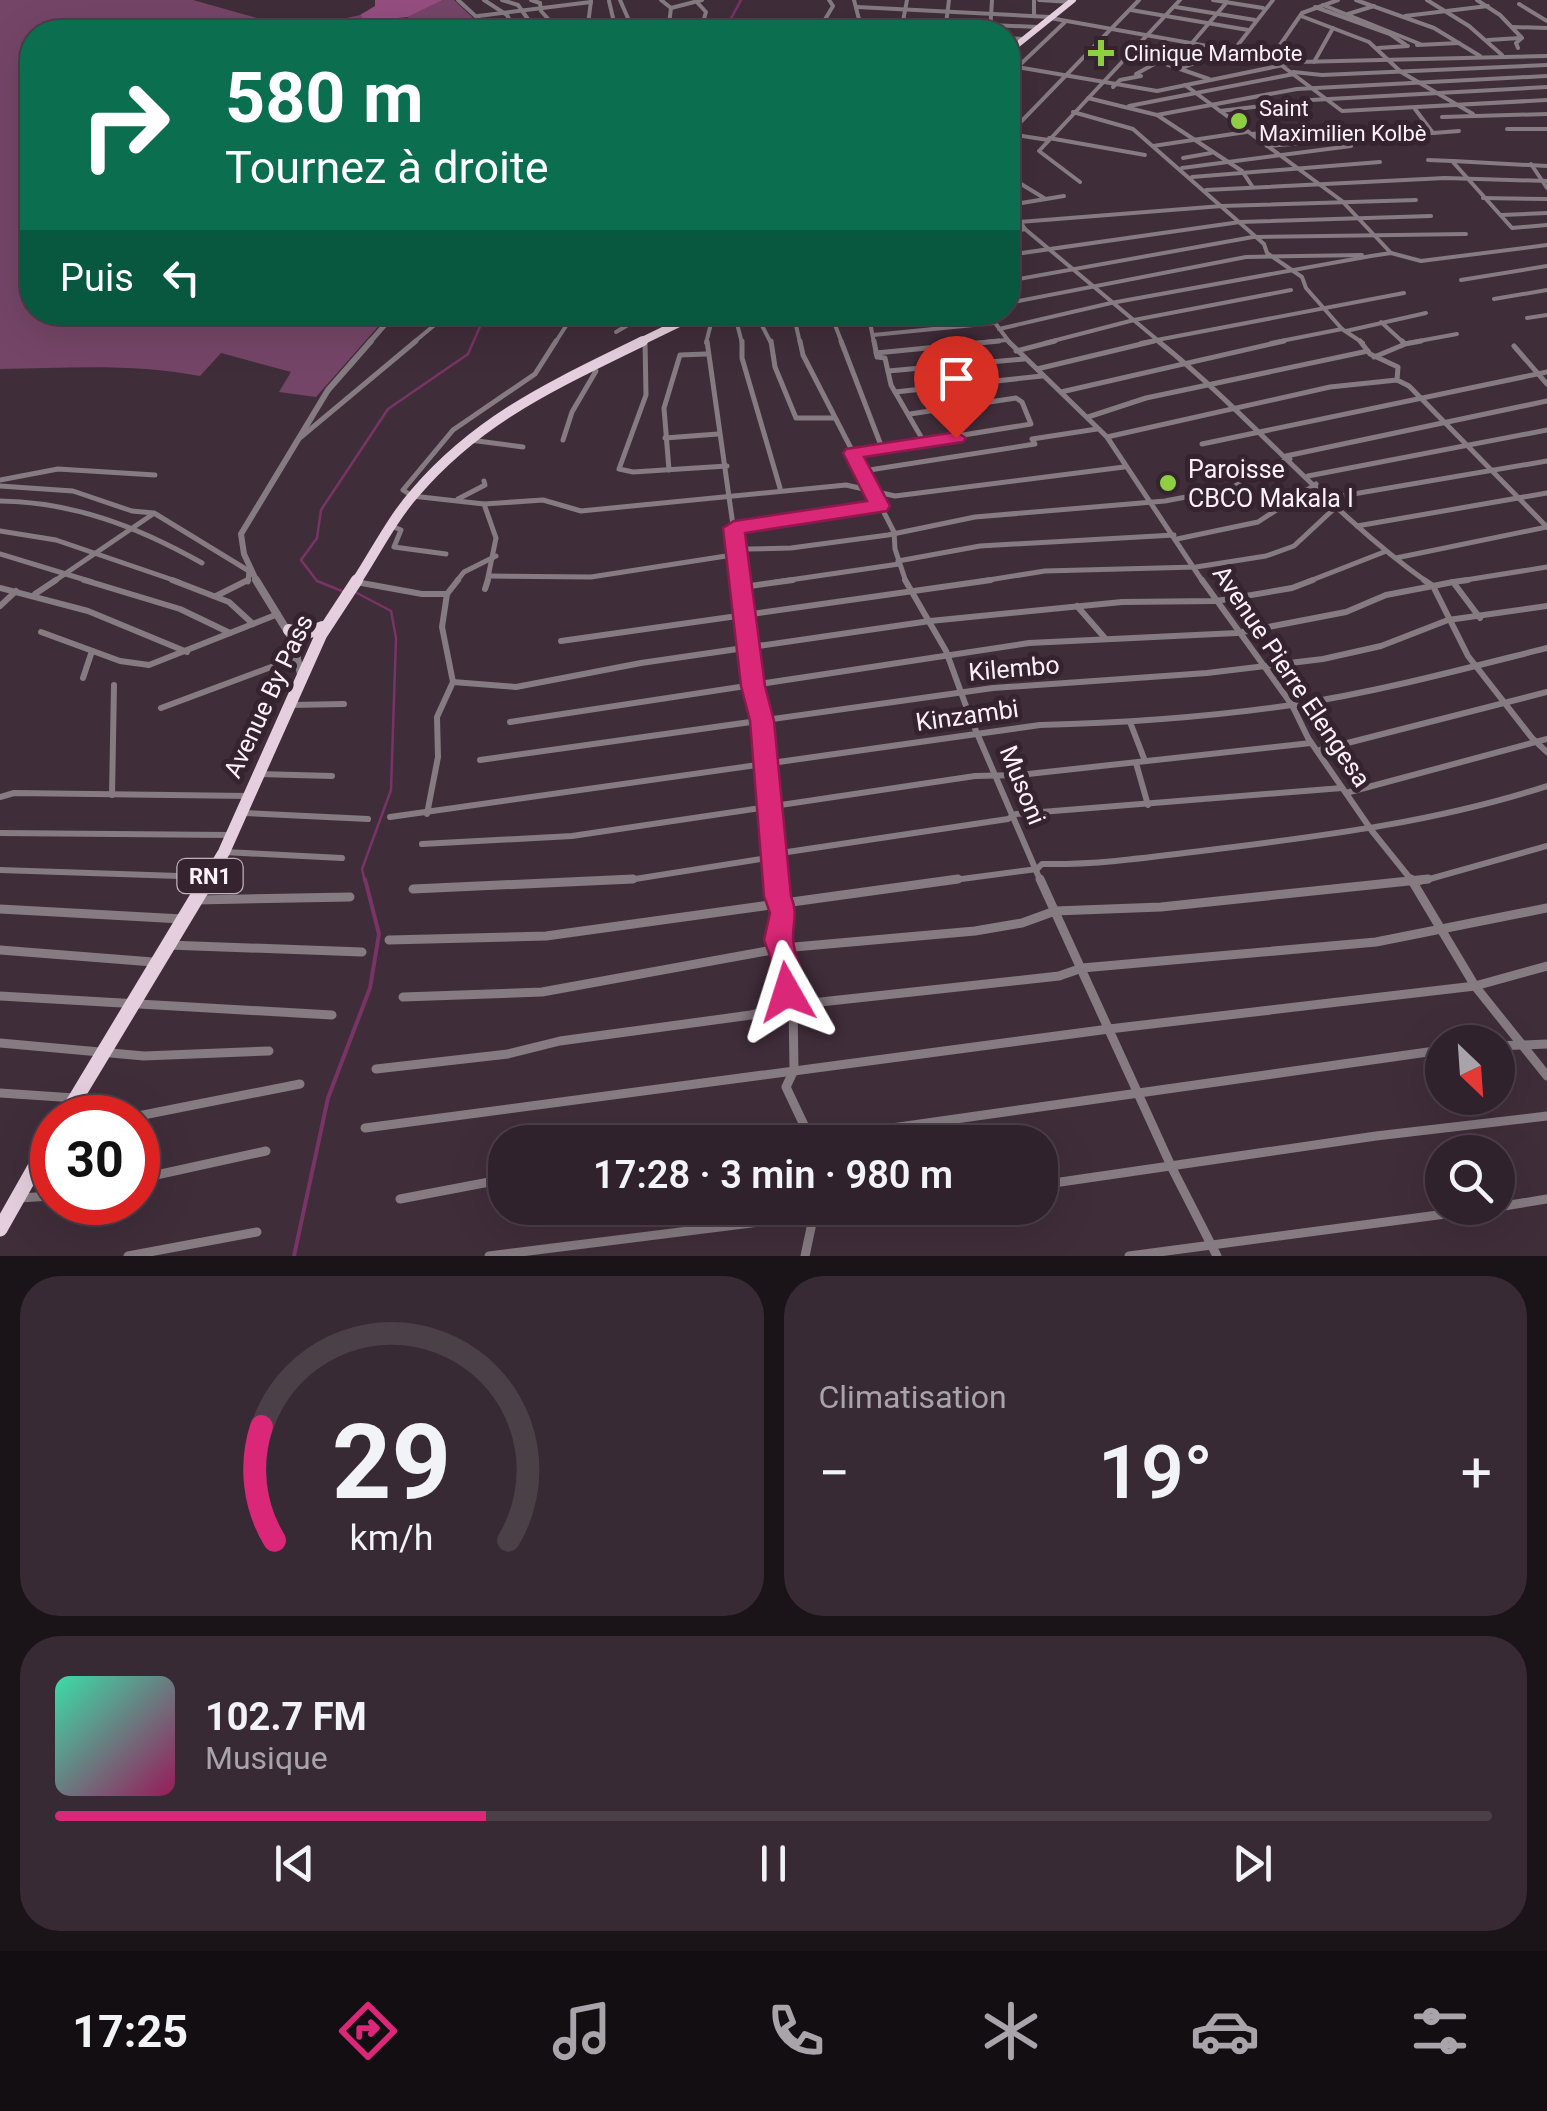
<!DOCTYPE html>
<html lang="fr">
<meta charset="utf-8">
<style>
:root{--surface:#30222c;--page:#382a34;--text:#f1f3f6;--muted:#a8a4a9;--line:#4b3f48;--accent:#db2777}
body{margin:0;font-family:Roboto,sans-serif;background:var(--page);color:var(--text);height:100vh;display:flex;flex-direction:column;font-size:38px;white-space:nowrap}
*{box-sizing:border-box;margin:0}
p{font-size:32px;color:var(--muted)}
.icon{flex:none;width:55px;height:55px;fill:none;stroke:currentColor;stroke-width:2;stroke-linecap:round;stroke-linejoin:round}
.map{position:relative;height:1256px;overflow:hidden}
.details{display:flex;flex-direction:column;gap:20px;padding:20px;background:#1a1318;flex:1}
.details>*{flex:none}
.guide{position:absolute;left:20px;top:20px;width:1000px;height:305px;border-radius:40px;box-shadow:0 10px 40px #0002,0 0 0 2px var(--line);background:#0b6e4f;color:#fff;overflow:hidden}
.needle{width:65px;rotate:155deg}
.controls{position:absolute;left:1425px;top:1025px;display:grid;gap:20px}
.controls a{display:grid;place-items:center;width:90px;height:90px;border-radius:50%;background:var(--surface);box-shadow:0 10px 40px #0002,0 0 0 2px var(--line);font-size:50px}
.speed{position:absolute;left:30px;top:1095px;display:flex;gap:20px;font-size:50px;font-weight:700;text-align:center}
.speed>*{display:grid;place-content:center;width:130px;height:130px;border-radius:50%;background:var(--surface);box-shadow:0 10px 40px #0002,0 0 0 2px var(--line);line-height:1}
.speed .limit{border:15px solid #d22;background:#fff;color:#111}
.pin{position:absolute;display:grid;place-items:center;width:85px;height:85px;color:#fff;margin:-102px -42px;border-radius:50% 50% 50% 0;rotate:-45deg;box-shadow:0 0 10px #0007}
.pin .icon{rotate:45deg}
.me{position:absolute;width:110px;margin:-55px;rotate:354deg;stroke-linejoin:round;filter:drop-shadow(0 0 8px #0008)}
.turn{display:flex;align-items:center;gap:35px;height:210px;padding:0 40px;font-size:45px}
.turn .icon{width:130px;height:130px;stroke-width:2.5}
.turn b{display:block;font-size:70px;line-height:85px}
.then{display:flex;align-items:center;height:95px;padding:0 40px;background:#0003;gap:20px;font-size:38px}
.big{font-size:75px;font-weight:600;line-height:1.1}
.details .card{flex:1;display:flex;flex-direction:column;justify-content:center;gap:15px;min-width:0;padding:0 35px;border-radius:40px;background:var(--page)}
.details .dial{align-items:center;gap:0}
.dial svg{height:260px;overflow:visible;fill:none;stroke:var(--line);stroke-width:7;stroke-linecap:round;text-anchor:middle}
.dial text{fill:var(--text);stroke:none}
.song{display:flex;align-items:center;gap:30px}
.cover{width:120px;height:120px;border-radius:15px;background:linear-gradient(135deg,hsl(160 70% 55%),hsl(330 70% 35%))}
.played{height:10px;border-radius:5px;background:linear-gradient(90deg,var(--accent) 30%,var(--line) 30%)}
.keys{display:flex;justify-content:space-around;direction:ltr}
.heat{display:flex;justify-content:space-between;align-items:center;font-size:55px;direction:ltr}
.details .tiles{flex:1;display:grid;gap:20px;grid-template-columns:1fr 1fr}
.card:last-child{grid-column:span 2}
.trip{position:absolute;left:488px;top:1125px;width:570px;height:100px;border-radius:40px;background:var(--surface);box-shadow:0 10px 40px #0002,0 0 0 2px var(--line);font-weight:600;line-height:100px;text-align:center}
.tab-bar{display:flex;height:160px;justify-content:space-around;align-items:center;background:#130e12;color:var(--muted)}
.tab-bar .icon{width:70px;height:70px}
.tab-bar .current{color:var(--accent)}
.tab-bar b{font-size:45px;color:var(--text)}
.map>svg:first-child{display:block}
</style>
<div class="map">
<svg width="1547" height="1256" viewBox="0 0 1547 1256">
<rect width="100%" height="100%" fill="#402d3a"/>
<!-- green -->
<g fill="#754567">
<path d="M0,0H193L260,19L283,21H333L360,15L365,21C322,27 299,42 257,22L218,32H32V312L390,313L316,397L279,392L291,372L221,353L200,376C133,363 67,368 0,369Z"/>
<path d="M443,0H454L488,32H406L408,17Z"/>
</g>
<!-- forest -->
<path fill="#954e81" d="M375,0H443L408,17L365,21L360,15L375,6Z"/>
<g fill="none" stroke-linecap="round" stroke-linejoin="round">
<!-- stream-far1 -->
<g stroke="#773465" stroke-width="2.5">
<path d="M729,32L728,24L741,0"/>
<path d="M342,591L317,581L301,560L317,538L321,510L388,409L468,354L482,322L501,312"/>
<path d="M357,593L391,611L396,638L391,790L362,869L365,882"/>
</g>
<!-- stream -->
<path stroke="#773465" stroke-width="4" d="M294,1256L328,1098L370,988L379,934L365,879"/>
<!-- minor-far3 -->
<g stroke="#857b81" stroke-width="4">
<path d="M484,0L507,15L515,30"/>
<path d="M502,0L518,5L537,32"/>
<path d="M531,0L540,3L541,11L560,32"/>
<path d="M620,0L634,32"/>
<path d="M661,0L671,8L702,0"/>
<path d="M695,0L706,12L700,32"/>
<path d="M829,0L833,6L824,21L828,28L902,30"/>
<path d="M854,0L862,31"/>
<path d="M1034,0V16"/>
<path d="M1039,0L1071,2"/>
<path d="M1213,0L1263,8"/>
<path d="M1356,0L1434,28L1480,56"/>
<path d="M1427,0L1469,26L1502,55"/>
<path d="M1477,0L1500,15L1522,38L1516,43L1518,48"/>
<path d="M609,1L613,18L609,32"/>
<path d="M1519,4L1547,21"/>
<path d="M1323,5L1420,44"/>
<path d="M857,7L1050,17"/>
<path d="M1176,7L1255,20"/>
<path d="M1315,7L1390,34L1406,45"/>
<path d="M1131,10L1248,30"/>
<path d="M1348,14L1374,6"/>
<path d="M478,16L591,2"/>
<path d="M1301,16L1369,42L1401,72L1473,114"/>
<path d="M1405,16L1488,6"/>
<path d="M1050,18L1292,61"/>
<path d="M946,23L1038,27"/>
<path d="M1513,27L1547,28"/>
<path d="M587,32L591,1"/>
<path d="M668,32L671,8"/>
<path d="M901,32L907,0"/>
<path d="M945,32L949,0"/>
<path d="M990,32L992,0"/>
<path d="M1008,38L1023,39"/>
<path d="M1488,40L1520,38"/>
<path d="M1192,43L1227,2"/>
<path d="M1417,45L1459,43"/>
<path d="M1378,48L1408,46"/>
<path d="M1234,50L1273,0"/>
<path d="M1131,52L1209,79"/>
<path d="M1179,57L1197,62"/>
<path d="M1271,58L1302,13L1338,0"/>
<path d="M1314,62L1333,28"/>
<path d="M1281,65L1342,111L1547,100"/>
<path d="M1017,67L1157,91L1298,62L1547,56"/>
<path d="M1180,69L1209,57"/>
<path d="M1293,72L1322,75L1547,65"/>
<path d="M1008,76L1065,22"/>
<path d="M1185,85L1342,201L1391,253"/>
<path d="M1113,87L1120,80L1141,76L1136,74L1158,62"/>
<path d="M1088,98L1157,115L1242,171L1252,186"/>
<path d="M1129,106L1294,74"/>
<path d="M1220,111L1311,100L1547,87"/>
<path d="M1073,112L1133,129L1264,244L1267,253L1302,277L1306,288L1342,329L1363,343"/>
<path d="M1157,115L1297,89L1547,76"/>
<path d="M1442,117L1547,114"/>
<path d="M1507,129H1547"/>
<path d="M1433,133L1459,131"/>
<path d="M1009,134L1139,0"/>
<path d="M1009,134L1048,140"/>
<path d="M1252,134L1326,127"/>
<path d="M1407,134L1433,133L1415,109"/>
<path d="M1049,138L1145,155"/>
<path d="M1153,146L1246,132"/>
<path d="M1267,146L1343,140"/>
<path d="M1183,158L1211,153"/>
<path d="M1428,160L1452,161L1512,228L1547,225"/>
<path d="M1453,161L1547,166"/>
<path d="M1531,164L1547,188"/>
<path d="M1182,168L1351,146"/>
<path d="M1008,176L1044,198"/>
<path d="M1192,177L1380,162"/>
<path d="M1080,182L1039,151L1180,0"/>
<path d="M1206,190L1445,178L1547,181"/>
<path d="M1483,198L1547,199"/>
<path d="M1008,202L1025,229L1161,343"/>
<path d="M1009,205L1064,196"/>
<path d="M1501,215L1547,213"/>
<path d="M1008,223L1222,206L1416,200"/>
<path d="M1008,233L1025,229"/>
<path d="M1008,255L1240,222L1431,216"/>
<path d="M1461,280L1547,266"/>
<path d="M1008,281L1253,237L1466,234"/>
<path d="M1494,299L1547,290"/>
<path d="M1008,303L1246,257L1362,255"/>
<path d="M734,312L742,343"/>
<path d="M755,312L771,343"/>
<path d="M793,312L800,343"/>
<path d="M830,312L842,343"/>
<path d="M868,312L874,343"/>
<path d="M987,312L1010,343"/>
<path d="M1527,318L1547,315"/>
<path d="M1381,322L1404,343"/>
<path d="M569,323H605L622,312"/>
<path d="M999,329L1111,303L1371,256L1391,253L1421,261L1547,245"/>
<path d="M1346,331L1426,313"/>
<path d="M616,332L650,312"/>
<path d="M873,335L994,323"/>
<path d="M413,343L450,312"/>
<path d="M555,343L575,312"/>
<path d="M706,343L714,312"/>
<path d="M973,343L1007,340"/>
<path d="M1045,343L1134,320L1291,290"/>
<path d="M1141,343L1404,293"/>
<path d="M1271,343L1342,329"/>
<path d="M1408,343L1457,334"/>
</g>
<!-- minor-far2 -->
<g stroke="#857b81" stroke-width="5">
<path d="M645,341L646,395L619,469L633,472L727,466"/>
<path d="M707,341L741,582"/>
<path d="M742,341V358L780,488"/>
<path d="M771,341L775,367L796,418H834"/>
<path d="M800,341L803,355L894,532L895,549L906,582"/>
<path d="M841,341L882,448"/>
<path d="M874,341L877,357L885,358L891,385L924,442"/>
<path d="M1008,341L1107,437L1203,582"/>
<path d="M1158,341C1252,416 1329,513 1427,582"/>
<path d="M1360,341L1370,354L1398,367L1397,380"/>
<path d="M1402,341L1405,344L1421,341"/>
<path d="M1514,346L1547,384"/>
<path d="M1016,351L1055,341"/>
<path d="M876,353L999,341"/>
<path d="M1374,357L1403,345"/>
<path d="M1037,369L1154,341"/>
<path d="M888,371L1024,359"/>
<path d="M1397,380L1409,386L1547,527"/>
<path d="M895,392L1042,376"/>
<path d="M1061,392L1284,341"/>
<path d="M1088,417L1146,398L1368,351"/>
<path d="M301,437L416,341"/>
<path d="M1107,437L1330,387L1397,380"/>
<path d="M665,438L718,434"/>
<path d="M470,440L523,447"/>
<path d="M563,440L572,412L596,371L591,367"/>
<path d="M1202,444L1547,372"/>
<path d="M852,453L1031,424L1022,402L1016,398L910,414"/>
<path d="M1286,456L1547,401"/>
<path d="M669,470L664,408L680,355L706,354"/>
<path d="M863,471L1035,444L1032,439L1097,429"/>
<path d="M1308,476L1547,430"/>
<path d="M0,480L58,469L155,475"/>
<path d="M0,486L73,491L132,511L154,513L249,571L248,582"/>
<path d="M1330,498L1547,461"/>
<path d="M458,499L485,485L484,481"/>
<path d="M0,501C74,502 138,527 202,563"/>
<path d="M484,504L543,500L581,511L846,485L895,496L1124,467"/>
<path d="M1357,526L1547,493"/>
<path d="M394,527L401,530L394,547L446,554"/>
<path d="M734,528L880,506"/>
<path d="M0,531L56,540L179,582"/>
<path d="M1177,539L1258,522L1316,484"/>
<path d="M0,554L92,582"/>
<path d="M1396,558L1547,527"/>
<path d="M898,561L980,546L1174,535"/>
<path d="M489,576L591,577L739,554L748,549L791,548L888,535L975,517L1165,501L1233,488L1251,472L1290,459"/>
<path d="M53,582L153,514"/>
<path d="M456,582L464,572L496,556"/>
<path d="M487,582L496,538L484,504L412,496L403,490L453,430L535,374L556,341"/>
<path d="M776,582L899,564"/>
<path d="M976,582L1045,571L1196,567L1266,556L1294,546L1337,506"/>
<path d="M1307,582L1384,552"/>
<path d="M1453,582L1547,567"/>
</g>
<!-- minor-far1 -->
<g stroke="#857b81" stroke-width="6">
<path d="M84,580L180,609L230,633"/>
<path d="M172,580L229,602L253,624"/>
<path d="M741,580L753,686L762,721L777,882"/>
<path d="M905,580L946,651L970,717L1041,882"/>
<path d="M1202,580L1292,705L1308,738L1372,831L1413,882"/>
<path d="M1424,580L1433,586L1453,582L1480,618"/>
<path d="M356,582L422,594H447"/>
<path d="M1453,582L1468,580"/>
<path d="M743,587L793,580"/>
<path d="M0,588L88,611L187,652"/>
<path d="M485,589L488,580"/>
<path d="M35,594L56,580"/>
<path d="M216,596L248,580"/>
<path d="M0,606L16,591"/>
<path d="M1077,606L1104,637"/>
<path d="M41,632L120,661L149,665L278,614"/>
<path d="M561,641L991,580"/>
<path d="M83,678L92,651"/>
<path d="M453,682L516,687L641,663L930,621L1122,602L1216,601L1292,588L1313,580"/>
<path d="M291,705L344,704"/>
<path d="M161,708L298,657"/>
<path d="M510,722L1029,643L1237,633L1346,612L1386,595L1433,586L1468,656L1532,738L1547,752"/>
<path d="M1130,722L1145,761"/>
<path d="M1320,750L1547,692"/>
<path d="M480,760L993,688L1207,673L1323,659L1381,646L1448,620L1547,606"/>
<path d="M1136,763L1148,805"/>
<path d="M258,774L332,776"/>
<path d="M1346,793L1547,739"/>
<path d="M112,795L114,685"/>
<path d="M0,797L14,793L248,796"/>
<path d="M244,813L368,819"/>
<path d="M427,814L438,757L437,717L453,682L442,627L447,594L458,580"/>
<path d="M390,817L1040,725C1124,723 1209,717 1292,705C1378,692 1463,669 1547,648"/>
<path d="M0,833L229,835"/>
<path d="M422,844L572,836L975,776L1019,775L1311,743"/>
<path d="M224,852L342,858"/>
<path d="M774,854L1008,819L1016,814L1342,788"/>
<path d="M0,870L209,877"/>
<path d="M578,882L635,879L774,857"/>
<path d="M939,882L1037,869L1042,864C1101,865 1159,856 1217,849C1330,835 1439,821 1547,786"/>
<path d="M1419,882L1547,846"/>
</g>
<!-- minor -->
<g stroke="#857b81" stroke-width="9">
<path d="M776,879L784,919L778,940L790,969L787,992L793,1003L794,1070L786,1087L812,1142"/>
<path d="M1040,879L1172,1168L1217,1256"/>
<path d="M1411,879L1475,986L1547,1076"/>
<path d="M413,889L633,879"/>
<path d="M196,900L350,897"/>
<path d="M0,909L182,919"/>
<path d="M389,940L546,936L958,879"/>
<path d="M168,945L362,952"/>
<path d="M0,950L153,962"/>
<path d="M0,996L332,1015"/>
<path d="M403,997L542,992L783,948L975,931L1022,923L1055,911L1161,907L1428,879"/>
<path d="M0,1043L144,1056L269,1051"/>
<path d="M1498,1046L1547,1044"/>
<path d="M376,1069L508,1054L560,1041L751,1015L793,1005L1059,976L1082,968L1376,942L1547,908"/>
<path d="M0,1093L75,1098"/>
<path d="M128,1118L300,1084"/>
<path d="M365,1128L1109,1029L1475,986L1547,966"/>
<path d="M793,1142L1442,1050"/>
<path d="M138,1179L266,1151"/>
<path d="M1040,1185L1376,1136L1547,1116"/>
<path d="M19,1198L52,1196"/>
<path d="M400,1199L505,1179"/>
<path d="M1498,1207L1547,1199"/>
<path d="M128,1256L257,1232"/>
<path d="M489,1256L776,1220L812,1223L905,1208"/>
<path d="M805,1256L812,1223L807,1208"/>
<path d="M1129,1256L1491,1208"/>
</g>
<!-- tertiary-far3 -->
<path stroke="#857b81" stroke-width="4" d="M458,0L493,32"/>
<!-- tertiary-far2 -->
<path stroke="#857b81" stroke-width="5" d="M369,343L396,312"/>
<!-- tertiary-far1 -->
<path stroke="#857b81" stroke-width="6" d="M257,582L244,554L241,534L328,390L371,341"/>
<!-- tertiary -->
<path stroke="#857b81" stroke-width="8" d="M256,580L291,637L301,674"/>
<!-- trunk-far4 -->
<path stroke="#e5cfde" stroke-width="6" d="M1008,52L1073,0"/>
<!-- trunk-far3 -->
<path stroke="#e5cfde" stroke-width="8" d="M638,343L702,312"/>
<!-- trunk-far2 -->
<path stroke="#e5cfde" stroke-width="10" d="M356,582C375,553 392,519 415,493C480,417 556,384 643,341"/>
<!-- trunk-far1 -->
<g stroke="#e5cfde" stroke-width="12">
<path d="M289,630L304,634L323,627"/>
<path d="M206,882L224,852L321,635L357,580"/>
</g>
<!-- trunk -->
<g stroke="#e5cfde" stroke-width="15">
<path d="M64,1118L208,879"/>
<path d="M0,1229L52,1137"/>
</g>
</g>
<!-- route -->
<path fill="#db2777" stroke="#8e194d" stroke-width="2.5" d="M956,432L966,438L963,442L864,457L890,506L887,511L745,533L765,686L774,721L791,896C798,914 793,920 793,937C793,964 812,970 797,1002L787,1006L776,1002L772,992L776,972L764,940L770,913L764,896L750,721L741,686L723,528L734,521L867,501L843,453L846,449Z"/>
<!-- markers -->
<g fill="#8ece43" stroke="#35232f" stroke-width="4">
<path d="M1096 38h10v10h10v10h-10v10h-10v-10h-10v-10h10z"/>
<circle cx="1239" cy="121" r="10"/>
<circle cx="1168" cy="483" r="10"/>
</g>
<g text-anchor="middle" stroke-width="10" stroke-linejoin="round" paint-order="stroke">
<!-- far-poi labels -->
<g font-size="22" fill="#fdf1f9" stroke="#35232f" text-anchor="start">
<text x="1124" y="61">Clinique Mambote</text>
<text x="1259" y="116">Saint<tspan x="1259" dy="25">Maximilien Kolbè</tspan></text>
</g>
<!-- shield labels -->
<rect fill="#35232f" stroke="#c1b3bc" stroke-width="2.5" x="177.5" y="859" width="65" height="34" rx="8"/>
<g font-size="22" font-weight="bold" fill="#fdf1f9">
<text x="210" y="884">RN1</text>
</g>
<!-- poi labels -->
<g font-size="25" fill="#fdf1f9" stroke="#35232f" text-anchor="start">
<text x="1188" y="478">Paroisse<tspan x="1188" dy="29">CBCO Makala I</tspan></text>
</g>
<!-- street labels -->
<g font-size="25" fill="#fdf1f9" stroke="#35232f">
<text transform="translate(1014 668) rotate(-5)" y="9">Kilembo</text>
<text transform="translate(1292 676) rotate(56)" y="9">Avenue Pierre Elengesa</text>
<text transform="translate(268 696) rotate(-65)" y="9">Avenue By Pass</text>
<text transform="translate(967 715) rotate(-8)" y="9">Kinzambi</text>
<text transform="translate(1023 785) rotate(68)" y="9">Musoni</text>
</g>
</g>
</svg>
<div class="controls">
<a><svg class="needle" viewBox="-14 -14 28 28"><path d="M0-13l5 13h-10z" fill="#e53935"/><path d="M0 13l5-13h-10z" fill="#a8a4a9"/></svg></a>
<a><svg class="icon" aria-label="search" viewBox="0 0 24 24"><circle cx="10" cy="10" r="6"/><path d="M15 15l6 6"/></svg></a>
</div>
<div class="speed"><div class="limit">30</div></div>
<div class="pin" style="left:956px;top:438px;background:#d93025"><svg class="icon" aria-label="arrive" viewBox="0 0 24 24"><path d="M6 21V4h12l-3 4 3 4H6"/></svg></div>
<svg class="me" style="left:787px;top:992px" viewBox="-20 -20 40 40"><path d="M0-17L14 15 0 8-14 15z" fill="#db2777" stroke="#fff" stroke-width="4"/></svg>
<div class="trip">17:28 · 3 min · 980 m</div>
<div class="guide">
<div class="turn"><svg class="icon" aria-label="right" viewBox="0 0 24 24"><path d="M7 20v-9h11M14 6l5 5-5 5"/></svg><div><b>580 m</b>Tournez à droite</div></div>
<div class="then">Puis<svg class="icon" aria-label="left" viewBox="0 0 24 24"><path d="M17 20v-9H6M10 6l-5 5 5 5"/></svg></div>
</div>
</div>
<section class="details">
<div class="tiles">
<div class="card dial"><svg viewBox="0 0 100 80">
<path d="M14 69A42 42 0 1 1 86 69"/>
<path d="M14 69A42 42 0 0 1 10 34" stroke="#db2777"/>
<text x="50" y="56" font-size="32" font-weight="700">29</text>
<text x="50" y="72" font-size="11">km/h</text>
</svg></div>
<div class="card"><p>Climatisation</p>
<div class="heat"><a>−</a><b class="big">19°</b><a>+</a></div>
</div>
<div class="card">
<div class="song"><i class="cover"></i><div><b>102.7 FM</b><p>Musique</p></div></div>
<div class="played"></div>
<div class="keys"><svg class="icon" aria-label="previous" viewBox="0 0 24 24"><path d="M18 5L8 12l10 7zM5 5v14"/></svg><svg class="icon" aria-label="pause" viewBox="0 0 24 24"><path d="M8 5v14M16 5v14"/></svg><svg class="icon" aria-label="next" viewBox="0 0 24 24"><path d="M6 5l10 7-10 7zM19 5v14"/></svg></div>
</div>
</div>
</section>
<nav class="tab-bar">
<b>17:25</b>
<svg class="icon current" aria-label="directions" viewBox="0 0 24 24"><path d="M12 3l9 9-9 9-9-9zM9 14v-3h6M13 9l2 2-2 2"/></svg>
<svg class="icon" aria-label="music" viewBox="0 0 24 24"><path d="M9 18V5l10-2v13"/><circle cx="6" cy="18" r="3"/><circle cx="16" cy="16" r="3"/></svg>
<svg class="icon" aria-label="phone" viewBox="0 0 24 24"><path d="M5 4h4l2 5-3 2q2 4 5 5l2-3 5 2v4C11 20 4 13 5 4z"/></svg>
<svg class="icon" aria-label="climate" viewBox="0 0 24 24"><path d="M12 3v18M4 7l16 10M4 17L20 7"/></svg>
<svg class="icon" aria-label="car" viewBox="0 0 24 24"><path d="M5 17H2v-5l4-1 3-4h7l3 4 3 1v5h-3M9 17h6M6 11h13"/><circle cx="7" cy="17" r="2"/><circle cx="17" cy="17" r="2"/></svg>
<svg class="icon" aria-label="filters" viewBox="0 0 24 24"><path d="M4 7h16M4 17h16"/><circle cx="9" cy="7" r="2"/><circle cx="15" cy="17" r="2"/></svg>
</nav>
